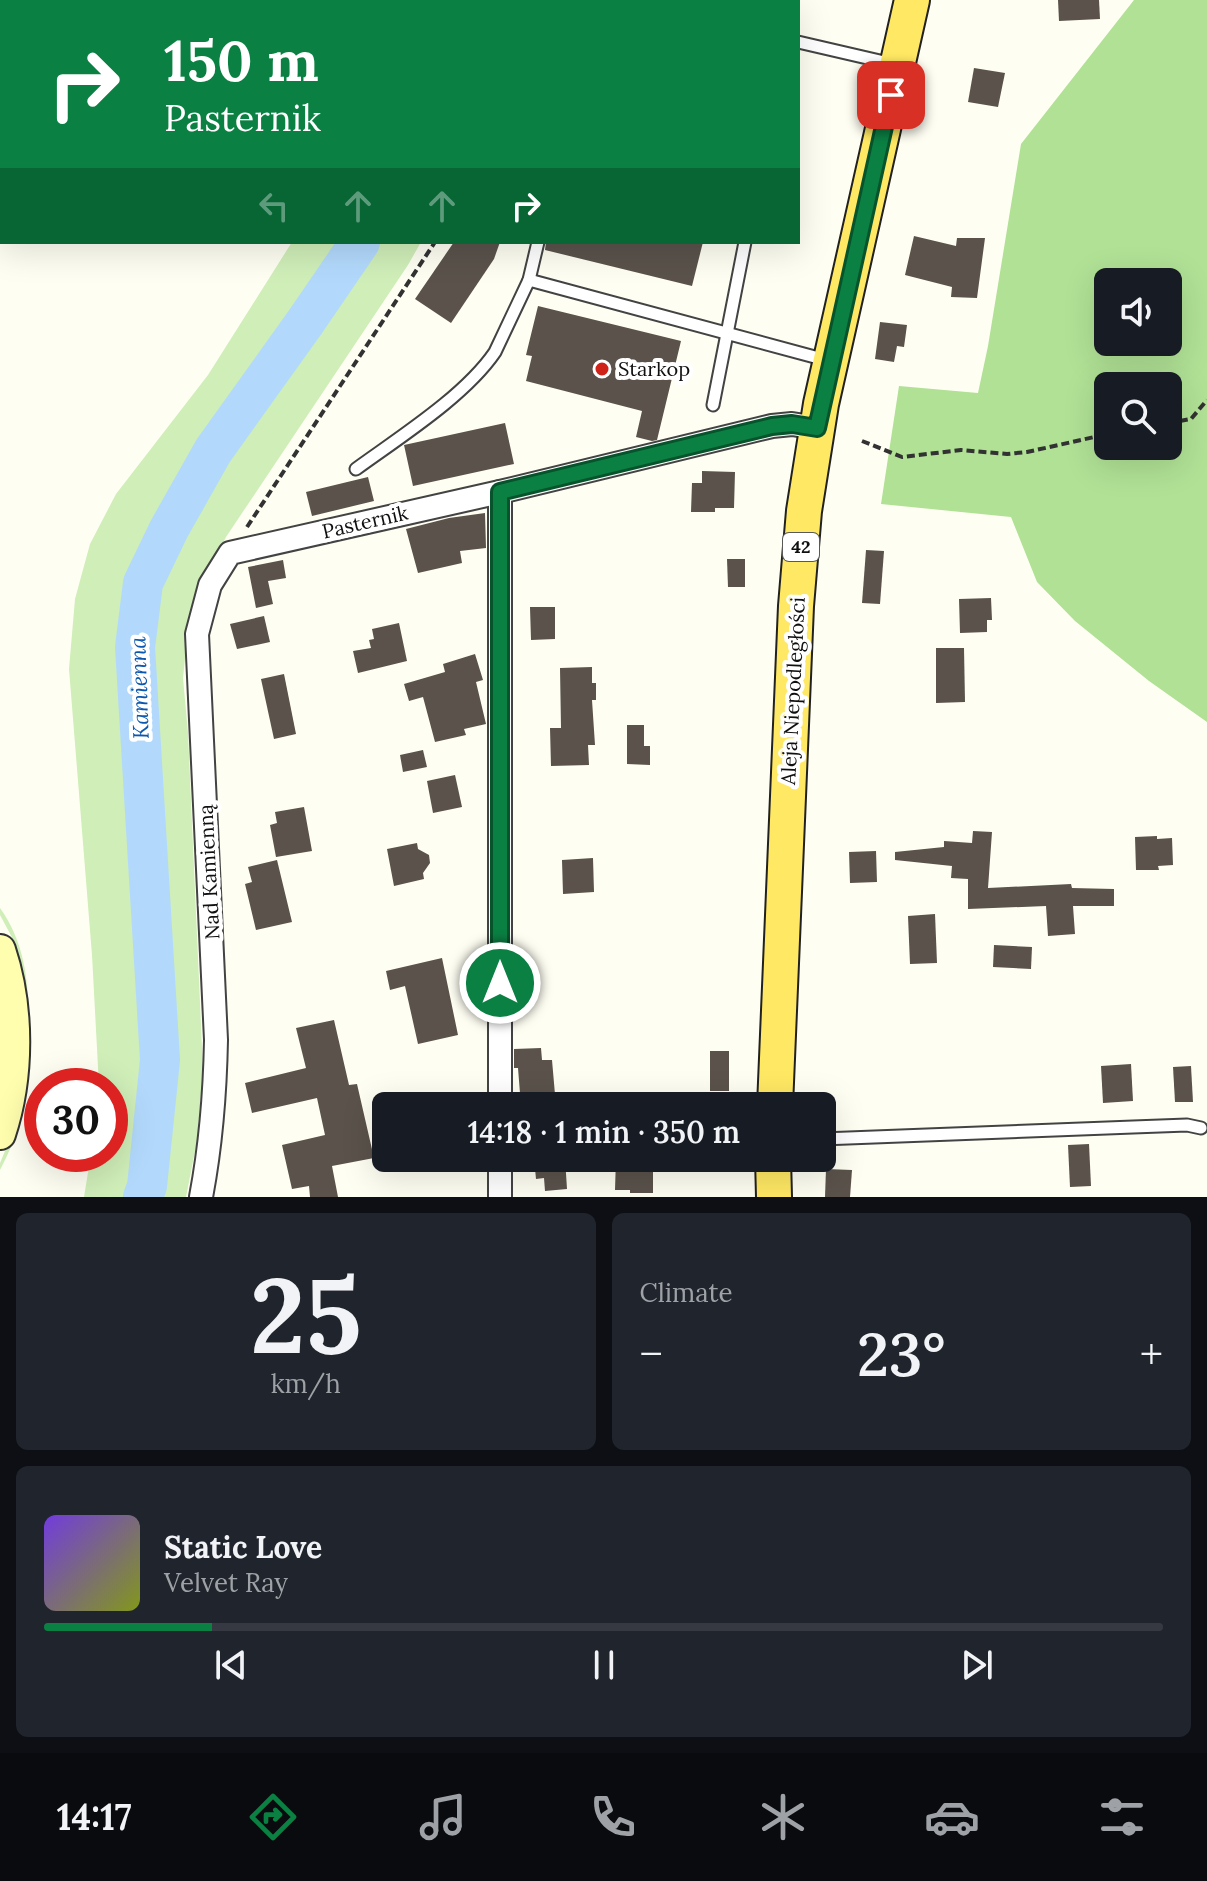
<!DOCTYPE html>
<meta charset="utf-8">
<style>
:root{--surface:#171b24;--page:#20242c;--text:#f1f3f6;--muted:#9ea1a6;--line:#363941;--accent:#0b8043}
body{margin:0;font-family:Lora,serif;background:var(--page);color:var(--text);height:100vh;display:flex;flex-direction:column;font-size:30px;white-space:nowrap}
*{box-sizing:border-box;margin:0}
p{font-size:26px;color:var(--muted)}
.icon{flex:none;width:44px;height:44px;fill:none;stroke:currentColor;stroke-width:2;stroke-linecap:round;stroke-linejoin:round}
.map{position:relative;height:1197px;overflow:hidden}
.drawer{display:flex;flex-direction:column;gap:16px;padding:16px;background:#0d0f14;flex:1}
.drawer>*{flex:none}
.banner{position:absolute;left:0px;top:0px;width:800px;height:244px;box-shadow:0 8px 32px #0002;background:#0b8043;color:#fff;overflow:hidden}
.buttons{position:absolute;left:1094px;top:268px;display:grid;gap:16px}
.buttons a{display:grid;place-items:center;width:88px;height:88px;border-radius:12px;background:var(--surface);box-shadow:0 8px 32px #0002;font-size:40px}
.speed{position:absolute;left:24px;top:1068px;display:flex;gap:16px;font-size:40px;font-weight:700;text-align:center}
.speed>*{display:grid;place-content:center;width:104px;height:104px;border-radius:50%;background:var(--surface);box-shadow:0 8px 32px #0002;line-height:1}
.speed .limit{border:12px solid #d22;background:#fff;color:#111}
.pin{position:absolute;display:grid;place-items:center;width:68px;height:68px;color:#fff;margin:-34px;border-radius:16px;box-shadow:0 4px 12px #0006}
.me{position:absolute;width:88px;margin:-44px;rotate:0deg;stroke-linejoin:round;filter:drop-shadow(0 0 6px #0008)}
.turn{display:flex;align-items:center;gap:28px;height:168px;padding:0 32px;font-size:36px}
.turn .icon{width:104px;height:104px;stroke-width:2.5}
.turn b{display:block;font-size:56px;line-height:68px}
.lanes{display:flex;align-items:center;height:76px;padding:0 32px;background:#0003;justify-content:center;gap:40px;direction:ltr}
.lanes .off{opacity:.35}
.big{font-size:60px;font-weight:600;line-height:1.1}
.drawer .tile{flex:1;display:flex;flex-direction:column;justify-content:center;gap:12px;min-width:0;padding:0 28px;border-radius:12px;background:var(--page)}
.drawer .dial{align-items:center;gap:0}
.dial b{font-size:104px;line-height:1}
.song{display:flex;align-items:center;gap:24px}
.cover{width:96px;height:96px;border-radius:12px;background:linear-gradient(135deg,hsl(260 70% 55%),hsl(70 70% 35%))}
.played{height:8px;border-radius:4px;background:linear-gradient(90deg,var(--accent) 15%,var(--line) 15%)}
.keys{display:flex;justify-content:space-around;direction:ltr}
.heat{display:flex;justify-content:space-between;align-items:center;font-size:44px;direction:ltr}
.drawer .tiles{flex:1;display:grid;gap:16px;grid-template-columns:1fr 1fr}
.tile:last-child{grid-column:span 2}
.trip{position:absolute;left:372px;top:1092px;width:464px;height:80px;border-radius:12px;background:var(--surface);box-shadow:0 8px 32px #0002;font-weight:600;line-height:80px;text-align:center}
.dock{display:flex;height:128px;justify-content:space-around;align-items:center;background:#090b0e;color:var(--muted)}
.dock .icon{width:56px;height:56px}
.dock .on{color:var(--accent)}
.dock b{font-size:36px;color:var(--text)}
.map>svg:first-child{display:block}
</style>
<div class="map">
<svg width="1207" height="1197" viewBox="0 0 1207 1197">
<rect width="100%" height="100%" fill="#fffef3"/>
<!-- green -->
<g fill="#cfeeb8">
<path d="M292,242H421L408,265L226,537L196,598L187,639L183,678L188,733L203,1070L197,1141L186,1197H84L91,1154H110V1086H99L92,955L69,669L75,599L90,544L116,494L208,375Z"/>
<path d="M0,908C27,946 29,988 29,1033C29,1057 29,1082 24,1107C19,1129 10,1151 0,1170V1163L15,1127L25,999L21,963L14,941L0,915Z"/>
</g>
<!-- forest -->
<path fill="#b0e195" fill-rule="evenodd" d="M1134,0H1207V722L1149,681L1075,621L1037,582L1011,517L881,504L899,386L978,393L988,346L1021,144ZM1108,282H1168V342H1108ZM1108,386H1168V446H1108Z"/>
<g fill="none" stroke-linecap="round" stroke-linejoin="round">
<!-- river -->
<g stroke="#b2d9fc" stroke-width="40">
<path d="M425,2V0"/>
<path d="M143,1197L147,1186L160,1060L135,647L143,583L169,529L213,451L306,321L360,242"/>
</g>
</g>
<!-- building -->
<g fill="#5a524b">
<path d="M1058,0H1099L1100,19L1059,21Z"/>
<path d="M974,68L1005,73L998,107L968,102Z"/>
<path d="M914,236L956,246L957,238H985L977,298L951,297L952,287L905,275Z"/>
<path d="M454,242H500L494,259L451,323L415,299Z"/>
<path d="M546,242H703L692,286L545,250Z"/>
<path d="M538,306L681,341L657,440L652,441L636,437L642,411L526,381L532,356L526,355Z"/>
<path d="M880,322L907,325L904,347L897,346L894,362L875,359Z"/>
<path d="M505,423L514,464L413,486L404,445Z"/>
<path d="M702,471L735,472L734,508H715V512H691L692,483H702Z"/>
<path d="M368,477L374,501L312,516L306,492Z"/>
<path d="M485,513L486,548L460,551L462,563L418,573L406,529L449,518Z"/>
<path d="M866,550L884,551L880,604L862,603Z"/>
<path d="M727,559H745V587H728Z"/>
<path d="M283,560L286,578L268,581L273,604L256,608L248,567Z"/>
<path d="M991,598L992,620H987V632L960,633L959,599Z"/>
<path d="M530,607H555V639L531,640Z"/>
<path d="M264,616L270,642L237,649L230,624Z"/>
<path d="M399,623L407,661L358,673L353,651L371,648L369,640L374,639L372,629Z"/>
<path d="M936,648H964L965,702L936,703Z"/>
<path d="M475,654L483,680L476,682L486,724L464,729L466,735L435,742L423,697L409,701L404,684L445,672L443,664Z"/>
<path d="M592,667V683H596V700H592L595,745H588L589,765L551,766L550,728H561L560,668Z"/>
<path d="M284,674L296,734L274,739L261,679Z"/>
<path d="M627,725H644V746H650V765L627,764Z"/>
<path d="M423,750L427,767L403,772L400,755Z"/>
<path d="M455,775L462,807L433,813L427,781Z"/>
<path d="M304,807L312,851L276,857L270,825L277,823L275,812Z"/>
<path d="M973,831L992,832L988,888L1071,884L1072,888L1114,889V906H1073L1075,934L1048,936L1046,906L968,909V879L951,878L952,866L895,860V852L944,847V841L972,843Z"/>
<path d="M1157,836V839L1172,838L1173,865L1158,866L1159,870H1136L1135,837Z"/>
<path d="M417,843L418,849L429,855L430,863L423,873L424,879L394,886L387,849Z"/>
<path d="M876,851L877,882L850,883L849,852Z"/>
<path d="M593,858L594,892L563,894L562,860Z"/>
<path d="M277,860L292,922L256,930L245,884L252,882L248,867Z"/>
<path d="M935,914L937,963L910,964L908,916Z"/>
<path d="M994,945L1032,947L1031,969L993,967Z"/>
<path d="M442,958L458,1035L418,1044L405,986L390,990L386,971Z"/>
<path d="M334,1020L349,1085L357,1084L374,1158L332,1166L338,1197H310L309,1186L292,1189L282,1145L325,1135L317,1098L252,1113L245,1083L306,1068L296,1028Z"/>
<path d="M541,1048L542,1060H552L556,1106H521L518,1068H514V1049Z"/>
<rect x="710" y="1051" width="19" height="40"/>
<path d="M1131,1064L1133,1101L1103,1103L1101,1066Z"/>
<path d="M1191,1066L1193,1102H1175L1173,1067Z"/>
<path d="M1089,1144L1091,1186L1070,1187L1068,1145Z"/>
<path d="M534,1158H565L567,1189L545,1191L544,1178L536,1179Z"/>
<path d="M616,1158H653V1193H630V1190H615Z"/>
<path d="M826,1169L852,1170L850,1197H825Z"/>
</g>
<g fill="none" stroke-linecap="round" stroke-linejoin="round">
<defs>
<g id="lane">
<path d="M622,0L631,2"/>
<path d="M798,42L893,64"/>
<path d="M529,280L826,360"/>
<path d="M713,405L745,242"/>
<path d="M356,469C400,437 465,396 495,352L529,280L538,242"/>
<path d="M822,1139L1133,1127L1187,1125L1201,1128"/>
</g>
<g id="street">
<path d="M500,492V1106"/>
<path d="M500,1158V1197"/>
<path d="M201,1197C211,1144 215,1093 216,1040L197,634L210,585L230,553L500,492L772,426L792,424L817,428"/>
</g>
<path id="secondary" d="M0,950C19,1007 19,1077 0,1134"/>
<g id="primary">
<path d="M775,1106L796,606L804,511L821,404L912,0"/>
<path d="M773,1158L774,1197"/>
</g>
</defs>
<!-- lane casing -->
<use href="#lane" stroke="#434343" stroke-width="15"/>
<!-- street casing -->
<use href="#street" stroke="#434343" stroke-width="26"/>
<!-- secondary casing -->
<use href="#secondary" stroke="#323232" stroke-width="34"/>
<!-- primary casing -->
<use href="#primary" stroke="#212121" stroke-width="38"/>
<!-- path -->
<g stroke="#323232" stroke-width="4" stroke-dasharray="8 4" stroke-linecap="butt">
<path d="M485,2L486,0"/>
<path d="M1168,423L1191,419L1207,400"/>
<path d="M862,441L902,457L961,450L1007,454L1027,452L1108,434"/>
<path d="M247,527L435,242"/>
</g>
<!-- lane -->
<use href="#lane" stroke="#fff" stroke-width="11"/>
<!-- street -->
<use href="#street" stroke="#fff" stroke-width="22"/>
<!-- secondary -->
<use href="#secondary" stroke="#fffeae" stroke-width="30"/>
<!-- primary -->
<use href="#primary" stroke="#ffe863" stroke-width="34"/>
</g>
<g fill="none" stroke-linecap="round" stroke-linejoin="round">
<defs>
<path id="route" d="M500,983V492L772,426L792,424L817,428L891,95"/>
</defs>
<!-- route casing -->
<use href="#route" stroke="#07532c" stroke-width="20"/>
<!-- route -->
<use href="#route" stroke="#0b8043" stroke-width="14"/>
</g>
<!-- markers -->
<circle fill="#cf2319" stroke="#fff" stroke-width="3" cx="602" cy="369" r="8"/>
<g text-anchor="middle" stroke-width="8" stroke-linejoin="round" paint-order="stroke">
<!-- shield labels -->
<rect fill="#fff" stroke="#585858" stroke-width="2" x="783" y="533" width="36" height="28" rx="6"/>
<g font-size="18" font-weight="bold" fill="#101010">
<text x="801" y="553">42</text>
</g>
<!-- poi labels -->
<g font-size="20" fill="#101010" stroke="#fff" text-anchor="start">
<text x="618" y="376">Starkop</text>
</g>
<!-- street labels -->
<g font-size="20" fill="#101010" stroke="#fff">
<text transform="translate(365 522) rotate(-13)" y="7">Pasternik</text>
<text transform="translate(793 691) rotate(-87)" y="7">Aleja Niepodległości</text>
<text transform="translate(209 872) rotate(-93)" y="7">Nad Kamienną</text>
</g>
<!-- water labels -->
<g font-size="22" font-style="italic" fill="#0c58af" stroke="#fff">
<text transform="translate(139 688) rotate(-92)" y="8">Kamienna</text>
</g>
</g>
</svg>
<div class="buttons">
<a><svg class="icon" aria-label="sound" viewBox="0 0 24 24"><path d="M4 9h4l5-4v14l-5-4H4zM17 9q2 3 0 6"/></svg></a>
<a><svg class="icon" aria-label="search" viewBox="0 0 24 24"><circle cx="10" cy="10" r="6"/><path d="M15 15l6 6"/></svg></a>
</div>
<div class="speed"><div class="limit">30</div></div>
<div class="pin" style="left:891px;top:95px;background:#d93025"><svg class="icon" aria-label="arrive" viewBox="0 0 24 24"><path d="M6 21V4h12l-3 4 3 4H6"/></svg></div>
<svg class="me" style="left:500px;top:983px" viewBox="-20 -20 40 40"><circle r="17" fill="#0b8043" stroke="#fff" stroke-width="3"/><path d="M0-11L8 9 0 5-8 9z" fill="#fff"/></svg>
<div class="trip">14:18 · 1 min · 350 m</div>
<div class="banner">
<div class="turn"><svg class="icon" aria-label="right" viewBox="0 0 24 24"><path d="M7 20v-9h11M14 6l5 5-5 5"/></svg><div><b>150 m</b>Pasternik</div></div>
<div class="lanes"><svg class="icon off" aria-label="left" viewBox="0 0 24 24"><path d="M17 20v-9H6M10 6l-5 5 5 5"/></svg><svg class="icon off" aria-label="ahead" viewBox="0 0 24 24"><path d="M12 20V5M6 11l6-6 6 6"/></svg><svg class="icon off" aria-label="ahead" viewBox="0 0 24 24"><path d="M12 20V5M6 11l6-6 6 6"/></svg><svg class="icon" aria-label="right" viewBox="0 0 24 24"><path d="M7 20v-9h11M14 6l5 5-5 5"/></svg></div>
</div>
</div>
<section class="drawer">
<div class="tiles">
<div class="tile dial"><b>25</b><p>km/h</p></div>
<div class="tile"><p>Climate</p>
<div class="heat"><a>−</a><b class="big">23°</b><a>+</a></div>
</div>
<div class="tile">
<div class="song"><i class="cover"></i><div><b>Static Love</b><p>Velvet Ray</p></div></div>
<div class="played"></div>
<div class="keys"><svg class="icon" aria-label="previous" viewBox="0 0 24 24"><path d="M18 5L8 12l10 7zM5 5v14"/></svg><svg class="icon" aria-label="pause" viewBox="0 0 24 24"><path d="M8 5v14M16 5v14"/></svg><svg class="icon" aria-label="next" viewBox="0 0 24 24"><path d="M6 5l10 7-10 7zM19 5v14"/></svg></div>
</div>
</div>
</section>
<nav class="dock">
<b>14:17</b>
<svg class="icon on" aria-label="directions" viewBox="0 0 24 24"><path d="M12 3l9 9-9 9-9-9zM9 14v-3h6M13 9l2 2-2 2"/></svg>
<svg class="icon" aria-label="music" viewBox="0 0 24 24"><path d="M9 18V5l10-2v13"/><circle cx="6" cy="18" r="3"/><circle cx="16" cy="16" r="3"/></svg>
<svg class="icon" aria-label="phone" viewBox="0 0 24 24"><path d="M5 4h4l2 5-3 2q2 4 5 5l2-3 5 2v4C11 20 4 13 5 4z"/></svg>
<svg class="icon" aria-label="climate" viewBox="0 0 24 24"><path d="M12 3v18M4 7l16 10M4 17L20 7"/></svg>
<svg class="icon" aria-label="car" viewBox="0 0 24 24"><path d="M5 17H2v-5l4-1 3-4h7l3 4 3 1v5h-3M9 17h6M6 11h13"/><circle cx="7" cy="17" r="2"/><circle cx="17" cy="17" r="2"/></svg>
<svg class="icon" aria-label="filters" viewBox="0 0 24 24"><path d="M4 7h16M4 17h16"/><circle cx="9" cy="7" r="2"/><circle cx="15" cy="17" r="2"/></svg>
</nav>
